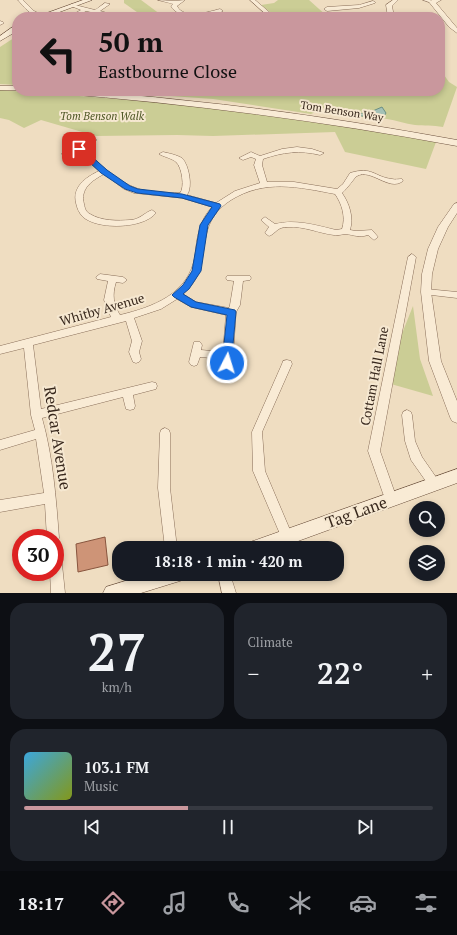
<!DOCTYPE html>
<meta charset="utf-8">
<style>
:root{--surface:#171b24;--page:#20242c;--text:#f1f3f6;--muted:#9ea1a6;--line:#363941;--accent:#c9979d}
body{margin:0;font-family:"PT Serif",serif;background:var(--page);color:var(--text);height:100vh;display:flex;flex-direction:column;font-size:15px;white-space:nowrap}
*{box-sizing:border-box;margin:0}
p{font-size:13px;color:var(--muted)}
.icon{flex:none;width:22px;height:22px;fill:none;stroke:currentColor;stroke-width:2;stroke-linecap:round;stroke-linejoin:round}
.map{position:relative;height:593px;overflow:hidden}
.side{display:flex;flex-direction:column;gap:10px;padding:10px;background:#0d0f14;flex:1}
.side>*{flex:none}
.guide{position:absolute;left:12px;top:12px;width:433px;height:84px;border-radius:16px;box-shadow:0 2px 6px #0003;background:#c9979d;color:#111;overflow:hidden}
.tools{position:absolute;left:409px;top:501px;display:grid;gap:8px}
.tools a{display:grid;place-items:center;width:36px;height:36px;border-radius:50%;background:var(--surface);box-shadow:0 2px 6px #0003;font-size:20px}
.speed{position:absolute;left:12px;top:529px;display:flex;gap:8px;font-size:20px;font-weight:700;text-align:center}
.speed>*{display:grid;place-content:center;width:52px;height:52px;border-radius:50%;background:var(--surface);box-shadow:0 2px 6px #0003;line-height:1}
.speed .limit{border:6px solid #d22;background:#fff;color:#111}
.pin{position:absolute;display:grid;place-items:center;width:34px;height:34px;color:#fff;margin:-17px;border-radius:8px;box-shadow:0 2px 6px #0006}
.me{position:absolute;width:44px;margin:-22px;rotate:5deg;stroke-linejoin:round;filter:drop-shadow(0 0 3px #0008)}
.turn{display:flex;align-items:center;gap:14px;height:84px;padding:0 20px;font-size:18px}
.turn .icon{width:52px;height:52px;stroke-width:2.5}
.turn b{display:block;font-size:28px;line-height:34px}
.big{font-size:30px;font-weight:700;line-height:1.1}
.side .widget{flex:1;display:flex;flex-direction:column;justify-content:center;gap:6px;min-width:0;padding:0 14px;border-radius:16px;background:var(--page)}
.side .dial{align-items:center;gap:0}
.dial b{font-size:52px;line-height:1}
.song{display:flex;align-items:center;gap:12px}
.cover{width:48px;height:48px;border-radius:6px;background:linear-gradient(135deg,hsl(200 70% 55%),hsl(70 70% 35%))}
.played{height:4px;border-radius:2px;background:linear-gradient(90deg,var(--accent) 40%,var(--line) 40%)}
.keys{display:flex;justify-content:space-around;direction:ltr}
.heat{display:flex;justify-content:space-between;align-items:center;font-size:22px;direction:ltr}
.side .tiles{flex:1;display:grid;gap:10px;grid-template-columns:1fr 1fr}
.widget:last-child{grid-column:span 2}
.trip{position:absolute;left:112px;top:541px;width:232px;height:40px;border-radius:16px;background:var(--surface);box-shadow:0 2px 6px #0003;font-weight:700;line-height:40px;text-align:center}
.menu{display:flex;height:64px;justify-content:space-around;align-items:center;background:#090b0e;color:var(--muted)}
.menu .icon{width:28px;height:28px}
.menu .on{color:var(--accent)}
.menu b{font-size:18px;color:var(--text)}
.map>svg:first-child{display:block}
</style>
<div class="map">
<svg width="457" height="593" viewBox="0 0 457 593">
<rect width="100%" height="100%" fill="#efddc1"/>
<!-- green -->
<g fill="#cbcd95">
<path d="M124,0H141L164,17H144L124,3Z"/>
<path d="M278,0H309L328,17H305L300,13L273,14L261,5L274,3Z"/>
<path d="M17,36V85L0,84V47Z"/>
<path d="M440,75H444L449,82L457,87L443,127C433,125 424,126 415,125C405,124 396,120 387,119C364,115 346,121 324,108L311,114L213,99L99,91H172L180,93L185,91H440Z"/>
<path d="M0,90L211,106L302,117L436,142L426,169L345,152L335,132L213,136L177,135L96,136L41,120L24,128L9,120L0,118Z"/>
<path d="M413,306L420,359L433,396L391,384L397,346Z"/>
</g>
<!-- water -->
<path fill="#a4c1b6" stroke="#6b8f83" d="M382,107L386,113L383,118H375L372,116H350V114L369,113L375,110Z"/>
<!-- building -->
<path fill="#ce9477" stroke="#88553e" d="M105,537L108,565L78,572L76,544Z"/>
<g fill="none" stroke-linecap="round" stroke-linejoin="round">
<defs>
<g id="minor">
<path d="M18,0H23L34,11L44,16C33,19 24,7 18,0Z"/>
<path d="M158,0L175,1L185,0L177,6C184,20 208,12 220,9L223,11C210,18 179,21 171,6L173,4Z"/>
<path d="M250,0H255L275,17H269Z"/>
<path d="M393,0H398L392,6L394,17H388L386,5Z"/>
<path d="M423,0H430L434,2L432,3Z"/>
<path d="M373,1L375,2V3L359,8L327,11L324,9L327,7L359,5Z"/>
<path d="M105,3L110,4L100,11L122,17H114L86,11L75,17H68L81,10L71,6V4L95,10Z"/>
<path d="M0,21L3,22L4,23L0,25Z"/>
<path d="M94,138L97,140L96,141L83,149C99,163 116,181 136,188C149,193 166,192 180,193C185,188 182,167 176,162C173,159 165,157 161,155L159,154L163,152C168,153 177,155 182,158C189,165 193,187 187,195L216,203L235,191L260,183L254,165L256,159L251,157L243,160L239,158L251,152L260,156L282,149L297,147L312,149L324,153L320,155C300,150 283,152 263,159L262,165L267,182H294L337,189L343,184L350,173C373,166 374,177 392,179C395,180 398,179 402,179L403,181C389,192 371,168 357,176C354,178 348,188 342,193C349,203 354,217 350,230L356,231L372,230L378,237L374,240L368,235C359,238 354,235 346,234C342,234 338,236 334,235C318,233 304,226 288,227C276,227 277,233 269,236L265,233L269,227L261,220L265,217L275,224C296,219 315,225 336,230L342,229C346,217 342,204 335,194C298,187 265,179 231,200C217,209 209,220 206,236C201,260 203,277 183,294L196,302L229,308L230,305L234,281L227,280L226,278L227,276H250L251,278L250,280L243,281L240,305L236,312L233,356L231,366L227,367L223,366L222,359L200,357L197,365L194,366L191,365L189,362L194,342H200L202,345L201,350L223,352L226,315L191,307L177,299L161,309L134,318L142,341L139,352L141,359L139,362L136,363L133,362L129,352L132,341L126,321L33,345L41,409L152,382L156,383L157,386L156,389L133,395L135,406L134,409L130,410L126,409L123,397L42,418C53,457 56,498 59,538L57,542L55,543V538H47L45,504L0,512V500L44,493L36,439L0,450V440L35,430L31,415L24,348L0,354V346L111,317L104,300L108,281L97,279L96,277L100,274L123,277L127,280L123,283L116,282C112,295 113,304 120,315C153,307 189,294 195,256C197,237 199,221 212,207L182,198L134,193L124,189L104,174C91,181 80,189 84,204C85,209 86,212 90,214C101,221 118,221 130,220C139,220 144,213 152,210L156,213C143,229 98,230 83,217C79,213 77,208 76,203C72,187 86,177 99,171L78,152L66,156L62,154Z"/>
<path d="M412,254L416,257L380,451L397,499L395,503L391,505L387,503L385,499L368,451L408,257Z"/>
<path d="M426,289L457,292V298L423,294L422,292Z"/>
<path d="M287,360L291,361L292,364L262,432L265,471L293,537L291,541L287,543L283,541L253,471L252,432L282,364L283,361Z"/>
<path d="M407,410L411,412L412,415L415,441L422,457L440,483L438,487L434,488L430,487L411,460L405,441L402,415L403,412Z"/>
<path d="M165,428L169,430L170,433V488L177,548H165L158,488L160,433L161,430Z"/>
<path d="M55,549L59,551L61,555L65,593H51L50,572H55Z"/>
<path d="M218,574H230L236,593H222Z"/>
</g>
<g id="tertiary">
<path d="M441,0L436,3L457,28V33L449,27L429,2L432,0Z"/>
<path d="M457,203V213L448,227L438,249L432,274L431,292L441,361L457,401V423L452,421L450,417L429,361L421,292L422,274L428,249L438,227L454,204Z"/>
</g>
<g id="secondary">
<path d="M83,0H92L46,17H36Z"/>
<path d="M14,26H17V31L0,41V36Z"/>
<rect x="0" y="86" width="17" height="4"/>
<path d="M51,91C98,91 144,96 190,101C280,110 368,124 457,140V146C324,121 190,104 55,93Z"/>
<path d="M457,469V483L279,548H248L250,542L256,540Z"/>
<path d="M148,574H186L183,580L141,593H103L106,587Z"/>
</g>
</defs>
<!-- minor casing -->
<use href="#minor" stroke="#896e59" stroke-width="1"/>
<!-- tertiary casing -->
<use href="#tertiary" stroke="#896e59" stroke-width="1"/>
<!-- secondary casing -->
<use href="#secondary" stroke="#6a4f3c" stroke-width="1"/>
<!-- minor -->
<use href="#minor" fill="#f9ebd5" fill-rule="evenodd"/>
<!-- tertiary -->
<use href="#tertiary" fill="#f9ebd5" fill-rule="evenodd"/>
<!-- secondary -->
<use href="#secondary" fill="#f9ebd5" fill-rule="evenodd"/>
</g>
<!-- route -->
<path fill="#1a73e8" stroke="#114b97" d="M76,147H81L107,170L130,186L138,189L182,194L220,204L221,206L208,225L201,271L189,289L183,294L196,302L235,310L236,312L231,366H224L222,363L227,315L191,307L174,297L172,295L183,285L192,271L200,225L212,207L182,198L137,193L125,189L101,173L76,150Z"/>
<g text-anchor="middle" stroke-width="4" stroke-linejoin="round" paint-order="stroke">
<!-- far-street labels -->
<g font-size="11" fill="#38281d" stroke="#f6e8d1">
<text transform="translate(342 111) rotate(9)" y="4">Tom Benson Way</text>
</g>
<!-- far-park labels -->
<g font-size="11" font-style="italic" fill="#4c5523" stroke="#f6e8d1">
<text x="102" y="120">Tom Benson Walk</text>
</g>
<!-- street labels -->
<g font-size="13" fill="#38281d" stroke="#f6e8d1">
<text transform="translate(102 309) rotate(-16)" y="5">Whitby Avenue</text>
<text transform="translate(374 376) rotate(-79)" y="5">Cottam Hall Lane</text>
</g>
<!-- near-street labels -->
<g font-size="16" fill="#38281d" stroke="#f6e8d1">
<text transform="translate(58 438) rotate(81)" y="6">Redcar Avenue</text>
<text transform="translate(356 512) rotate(-20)" y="6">Tag Lane</text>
</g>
</g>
</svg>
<div class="tools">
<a><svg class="icon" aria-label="search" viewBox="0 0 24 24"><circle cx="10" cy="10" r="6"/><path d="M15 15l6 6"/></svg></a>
<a><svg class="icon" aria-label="layers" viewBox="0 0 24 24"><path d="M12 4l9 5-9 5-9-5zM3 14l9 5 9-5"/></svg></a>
</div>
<div class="speed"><div class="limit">30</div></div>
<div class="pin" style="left:79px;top:149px;background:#d93025"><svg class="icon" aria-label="arrive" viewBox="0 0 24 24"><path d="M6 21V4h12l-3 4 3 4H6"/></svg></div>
<svg class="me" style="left:227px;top:363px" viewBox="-20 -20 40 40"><circle r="17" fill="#1a73e8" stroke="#fff" stroke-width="3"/><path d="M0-11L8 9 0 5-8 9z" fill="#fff"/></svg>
<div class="trip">18:18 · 1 min · 420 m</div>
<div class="guide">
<div class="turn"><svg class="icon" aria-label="left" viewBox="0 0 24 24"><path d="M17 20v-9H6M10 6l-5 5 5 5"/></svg><div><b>50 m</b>Eastbourne Close</div></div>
</div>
</div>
<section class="side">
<div class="tiles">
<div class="widget dial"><b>27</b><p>km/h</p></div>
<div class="widget"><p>Climate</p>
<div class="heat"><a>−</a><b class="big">22°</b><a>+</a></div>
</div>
<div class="widget">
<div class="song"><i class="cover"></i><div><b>103.1 FM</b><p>Music</p></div></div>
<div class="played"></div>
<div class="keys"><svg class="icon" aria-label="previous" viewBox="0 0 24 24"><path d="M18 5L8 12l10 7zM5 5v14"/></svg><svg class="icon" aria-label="pause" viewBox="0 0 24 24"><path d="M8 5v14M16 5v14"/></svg><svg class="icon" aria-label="next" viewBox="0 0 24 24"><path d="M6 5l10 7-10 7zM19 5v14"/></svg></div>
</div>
</div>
</section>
<nav class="menu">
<b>18:17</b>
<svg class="icon on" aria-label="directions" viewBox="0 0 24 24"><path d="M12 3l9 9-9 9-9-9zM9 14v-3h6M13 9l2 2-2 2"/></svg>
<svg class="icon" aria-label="music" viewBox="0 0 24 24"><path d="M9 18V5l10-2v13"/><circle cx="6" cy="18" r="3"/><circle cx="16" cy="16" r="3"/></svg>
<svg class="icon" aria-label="phone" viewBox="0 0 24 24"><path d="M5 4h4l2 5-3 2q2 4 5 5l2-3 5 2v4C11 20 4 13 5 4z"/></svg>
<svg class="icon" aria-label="climate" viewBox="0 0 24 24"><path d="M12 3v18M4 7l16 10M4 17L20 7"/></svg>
<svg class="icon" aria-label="car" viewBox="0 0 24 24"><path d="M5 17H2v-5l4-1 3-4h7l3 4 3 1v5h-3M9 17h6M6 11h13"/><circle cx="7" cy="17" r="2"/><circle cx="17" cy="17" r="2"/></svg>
<svg class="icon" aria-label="filters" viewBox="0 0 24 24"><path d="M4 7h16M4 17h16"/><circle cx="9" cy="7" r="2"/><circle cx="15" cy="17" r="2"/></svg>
</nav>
